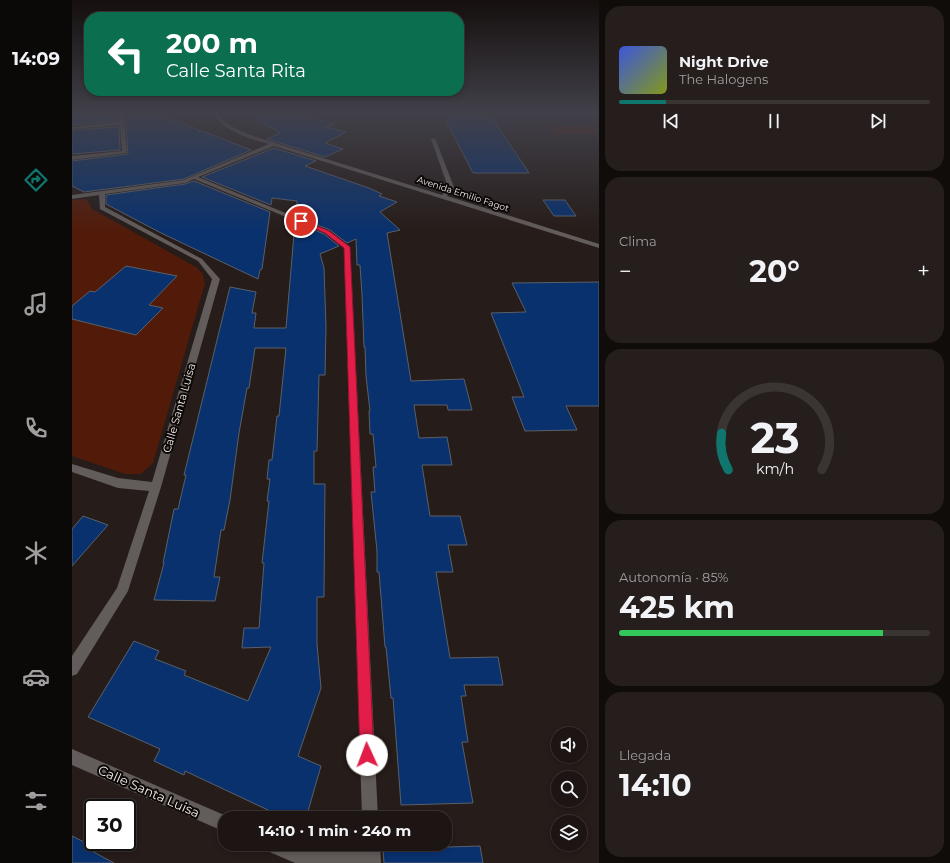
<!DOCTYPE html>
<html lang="es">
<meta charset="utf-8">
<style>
:root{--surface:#1c1513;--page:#251e1c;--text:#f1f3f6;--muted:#a09fa0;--line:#3a3433;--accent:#0f766e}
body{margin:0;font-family:Montserrat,sans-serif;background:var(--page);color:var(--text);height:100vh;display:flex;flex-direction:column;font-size:15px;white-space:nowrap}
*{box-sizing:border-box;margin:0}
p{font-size:13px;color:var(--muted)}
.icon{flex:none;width:22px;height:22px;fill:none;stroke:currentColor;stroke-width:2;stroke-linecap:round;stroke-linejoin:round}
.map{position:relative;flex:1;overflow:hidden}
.sheet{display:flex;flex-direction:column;gap:6px;padding:6px;background:#0f0c0a;width:351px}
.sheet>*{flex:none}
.hud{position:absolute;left:12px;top:12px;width:380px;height:84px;border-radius:16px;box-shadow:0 2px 6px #0003,0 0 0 1px var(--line);background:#0b6e4f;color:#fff;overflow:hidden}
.tools{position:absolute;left:479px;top:727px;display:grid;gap:8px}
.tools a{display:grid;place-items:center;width:36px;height:36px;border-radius:50%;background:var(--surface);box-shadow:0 2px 6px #0003,0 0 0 1px var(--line);font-size:20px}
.speed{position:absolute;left:12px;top:799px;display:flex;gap:8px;font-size:20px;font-weight:700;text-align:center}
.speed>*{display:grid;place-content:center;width:52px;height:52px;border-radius:50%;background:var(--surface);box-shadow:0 2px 6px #0003,0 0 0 1px var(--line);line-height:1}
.speed .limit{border:2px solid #111;border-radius:6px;background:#fff;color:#111}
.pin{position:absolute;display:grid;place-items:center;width:34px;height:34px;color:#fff;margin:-17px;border:2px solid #fff;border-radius:50%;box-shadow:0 1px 4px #0007}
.me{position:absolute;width:44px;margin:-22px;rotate:358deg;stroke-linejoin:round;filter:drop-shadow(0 0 3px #0008)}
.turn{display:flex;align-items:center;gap:14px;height:84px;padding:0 16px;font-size:18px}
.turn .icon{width:52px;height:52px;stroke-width:2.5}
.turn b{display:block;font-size:28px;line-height:34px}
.big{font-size:30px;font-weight:700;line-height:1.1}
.sheet .card{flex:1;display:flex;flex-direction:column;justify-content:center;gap:6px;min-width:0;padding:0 14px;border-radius:16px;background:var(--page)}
.sheet .dial{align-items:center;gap:0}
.dial svg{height:104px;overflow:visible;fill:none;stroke:var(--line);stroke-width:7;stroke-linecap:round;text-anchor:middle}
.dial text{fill:var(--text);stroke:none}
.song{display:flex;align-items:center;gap:12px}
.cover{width:48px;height:48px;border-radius:6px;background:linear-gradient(135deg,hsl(230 70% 55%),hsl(70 70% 35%))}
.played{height:4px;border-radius:2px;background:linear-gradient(90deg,var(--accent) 15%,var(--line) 15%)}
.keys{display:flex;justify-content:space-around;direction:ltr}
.heat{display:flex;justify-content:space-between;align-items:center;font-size:22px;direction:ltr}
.charge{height:6px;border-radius:3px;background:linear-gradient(90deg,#34c759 85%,var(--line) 0)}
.trip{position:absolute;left:146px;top:811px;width:234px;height:40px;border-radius:16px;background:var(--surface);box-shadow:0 2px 6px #0003,0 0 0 1px var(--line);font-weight:700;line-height:40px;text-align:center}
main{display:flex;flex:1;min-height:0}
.dock{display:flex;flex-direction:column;width:72px;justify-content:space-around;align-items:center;background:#0b0808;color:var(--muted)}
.dock .icon{width:28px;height:28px}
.dock .on{color:var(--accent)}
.dock b{font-size:18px;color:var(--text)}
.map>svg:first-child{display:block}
</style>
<main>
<nav class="dock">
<b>14:09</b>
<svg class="icon on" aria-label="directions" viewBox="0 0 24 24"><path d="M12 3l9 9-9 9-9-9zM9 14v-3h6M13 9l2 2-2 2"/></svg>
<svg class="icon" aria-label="music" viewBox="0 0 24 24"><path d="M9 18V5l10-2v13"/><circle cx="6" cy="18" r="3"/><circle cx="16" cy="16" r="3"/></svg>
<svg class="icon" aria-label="phone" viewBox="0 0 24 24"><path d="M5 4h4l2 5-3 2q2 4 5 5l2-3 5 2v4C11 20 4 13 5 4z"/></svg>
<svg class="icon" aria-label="climate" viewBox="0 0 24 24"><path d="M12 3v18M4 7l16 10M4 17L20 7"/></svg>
<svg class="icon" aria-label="car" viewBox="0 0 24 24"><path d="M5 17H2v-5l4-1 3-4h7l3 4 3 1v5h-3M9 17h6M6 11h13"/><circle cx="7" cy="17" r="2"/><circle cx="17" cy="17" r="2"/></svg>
<svg class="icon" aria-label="filters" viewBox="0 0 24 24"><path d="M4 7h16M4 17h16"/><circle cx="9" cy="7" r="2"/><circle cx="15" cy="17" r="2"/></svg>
</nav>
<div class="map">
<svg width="527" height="863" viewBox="0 0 527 863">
<rect width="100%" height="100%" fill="#261c19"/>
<!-- green -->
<g fill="#521b09">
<path d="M521,125L527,134H484L476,126Z"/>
<path d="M11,199L15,200L20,209L124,267L130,273L133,283L81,463L69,474H53L0,456V200Z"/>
</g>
<!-- building -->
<g fill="#09316e" stroke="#5a6069">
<path d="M0,112H17V116L46,113V121L0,125Z"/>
<path d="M53,112H80L127,130V132L130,131L179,150L112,179L12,192L0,186V161L56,154Z"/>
<path d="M174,112H219L262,124L254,127L274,132L253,143L271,149L253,157L195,139L208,133Z"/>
<path d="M416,112L443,152L457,173H401L370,113Z"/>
<path d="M47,127L48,150L0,154V130Z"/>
<path d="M202,148L244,161L233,166L297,188L310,194L307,196L325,202L308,212L328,230L315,233L339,381L392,379L400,410H376L375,405H342L347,438L375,437L380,465H350L358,516H388L395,545H376L381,572H364L378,658L426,657L431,685H392L394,696H389L396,742H390L401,803L329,805L321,698H319L314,647H313L307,572H305V551L299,492H303L301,467H304L301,434H298L297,411H298L294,376L293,347H292L290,295L288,265H285L284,239L275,243L258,230L224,216L225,201L200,198L199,205L130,177Z"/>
<path d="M122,181L198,212L190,269L188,270L186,279L89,233L34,204V195L113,184Z"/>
<path d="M471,200H493L504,216H482Z"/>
<path d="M223,222L252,234L267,246L248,254L252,268L254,327L253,375H247L245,451H242V484H253L252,597H245V644L249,688L226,756L249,766L234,818H213L113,771L112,775L82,761L88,749L16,717L62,641L87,651L83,659L114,671L112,675L176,701L199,647L170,648L172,628H187L192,563H190L197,501H195L198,479H195L197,460H200L205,416H207L214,348H183L177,388H175L167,433L158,500L152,530H149L142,577H148L143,601L82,600L92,563H91L102,509H106L114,475H112L158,287L184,292L180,313H184L182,328H214Z"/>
<path d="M54,266L105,276L77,305L91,308L64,335L0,319V306L18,291L23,292Z"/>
<path d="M527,282V406H494L505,430L453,431L440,397H452L419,313L454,312L440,283Z"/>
<path d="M11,516L36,525L0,566V529Z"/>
<path d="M0,836L18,845L16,849L42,863H0Z"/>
<path d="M408,846L411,863H312L311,849Z"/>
</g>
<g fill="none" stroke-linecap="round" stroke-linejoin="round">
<!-- minor -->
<g fill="#625c5a" fill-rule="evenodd">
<path d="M47,112H51L55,153L0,160V156L50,151L48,125L0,129V127L48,122Z"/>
<path d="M140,112H144C153,126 169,131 184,137L370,195L376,187L359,139L363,138L382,187L375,196L527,244V248L202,146L126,177L257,231L278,247L306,818H290L272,248L253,233L122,179L113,183L33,194V207L130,259L148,279L89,487L56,591L5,674L0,676V656L45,588L77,491L46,488L0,472V464L46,478L80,482L140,279L126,261L28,209L27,195L0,199V195L112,180L197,144C176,138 152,132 140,112Z"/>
<path d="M0,749L159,818H153V832L0,765Z"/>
<path d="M190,844H220L227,847L291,850L290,844H308L309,863H223L193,850Z"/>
</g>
</g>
<!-- sky -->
<linearGradient id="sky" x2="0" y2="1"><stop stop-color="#150f0e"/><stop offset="0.48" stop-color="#414049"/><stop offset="1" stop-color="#414049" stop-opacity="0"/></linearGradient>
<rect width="527" height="233" fill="url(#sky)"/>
<!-- route -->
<path fill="#e11d48" stroke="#92132f" d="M227,220H231L257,231L278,247L302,755L300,760L295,762L290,760L288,755L272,248L253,233L227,222Z"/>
<g text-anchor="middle" stroke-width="4" stroke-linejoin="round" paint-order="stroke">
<!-- far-street labels -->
<g font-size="9" fill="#f2ebe8" stroke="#0c0807">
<text transform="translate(391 194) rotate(18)" y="3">Avenida Emilio Fagot</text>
</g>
<!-- street labels -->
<g font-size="11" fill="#f2ebe8" stroke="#0c0807">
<text transform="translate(107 408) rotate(-74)" y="4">Calle Santa Luisa</text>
</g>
<!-- near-street labels -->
<g font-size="13" fill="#f2ebe8" stroke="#0c0807">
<text transform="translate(77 791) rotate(24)" y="5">Calle Santa Luisa</text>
</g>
</g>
</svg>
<div class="tools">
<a><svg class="icon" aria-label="sound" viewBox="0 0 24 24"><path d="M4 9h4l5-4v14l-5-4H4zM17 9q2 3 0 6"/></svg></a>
<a><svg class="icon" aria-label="search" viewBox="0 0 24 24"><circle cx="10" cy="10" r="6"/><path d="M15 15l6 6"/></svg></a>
<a><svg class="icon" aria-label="layers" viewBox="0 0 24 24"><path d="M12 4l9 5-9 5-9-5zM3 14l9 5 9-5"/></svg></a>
</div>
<div class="speed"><div class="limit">30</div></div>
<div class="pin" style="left:229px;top:221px;background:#d93025"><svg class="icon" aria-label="arrive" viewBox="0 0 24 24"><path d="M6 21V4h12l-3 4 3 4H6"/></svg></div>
<svg class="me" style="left:295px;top:755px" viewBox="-20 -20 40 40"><circle r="19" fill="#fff"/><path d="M0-13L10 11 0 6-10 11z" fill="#e11d48"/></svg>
<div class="trip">14:10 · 1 min · 240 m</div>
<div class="hud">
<div class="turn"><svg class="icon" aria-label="left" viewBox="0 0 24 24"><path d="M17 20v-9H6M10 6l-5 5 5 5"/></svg><div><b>200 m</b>Calle Santa Rita</div></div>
</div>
</div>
<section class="sheet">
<div class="card">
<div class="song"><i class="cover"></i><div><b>Night Drive</b><p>The Halogens</p></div></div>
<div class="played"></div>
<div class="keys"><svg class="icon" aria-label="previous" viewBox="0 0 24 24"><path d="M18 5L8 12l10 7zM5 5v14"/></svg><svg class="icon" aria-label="pause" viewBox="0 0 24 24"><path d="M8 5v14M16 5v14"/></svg><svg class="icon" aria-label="next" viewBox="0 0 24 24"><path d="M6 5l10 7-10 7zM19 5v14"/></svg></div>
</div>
<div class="card"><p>Clima</p>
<div class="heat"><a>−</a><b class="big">20°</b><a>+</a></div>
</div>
<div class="card dial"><svg viewBox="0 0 100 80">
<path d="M14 69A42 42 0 1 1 86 69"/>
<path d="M14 69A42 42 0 0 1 9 41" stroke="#0f766e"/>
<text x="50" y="56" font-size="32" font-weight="700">23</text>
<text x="50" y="72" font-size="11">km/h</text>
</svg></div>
<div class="card"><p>Autonomía · 85%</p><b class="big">425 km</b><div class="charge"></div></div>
<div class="card"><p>Llegada</p><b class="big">14:10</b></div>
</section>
</main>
